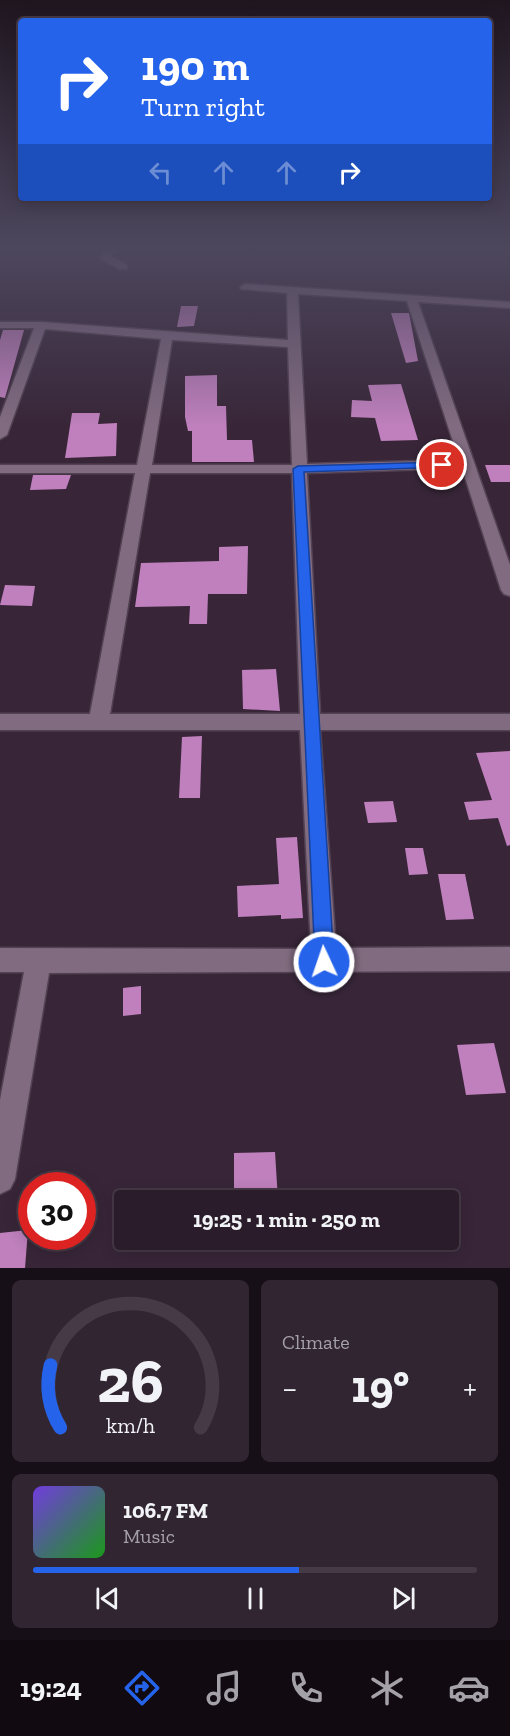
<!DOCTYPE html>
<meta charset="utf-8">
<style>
:root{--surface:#2a1c2a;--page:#322532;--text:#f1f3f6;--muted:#a5a1a8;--line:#463a47;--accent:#2563eb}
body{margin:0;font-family:"Zilla Slab",serif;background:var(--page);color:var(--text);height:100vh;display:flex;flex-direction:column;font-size:22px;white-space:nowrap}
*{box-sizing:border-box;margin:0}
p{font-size:20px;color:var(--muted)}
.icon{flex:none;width:33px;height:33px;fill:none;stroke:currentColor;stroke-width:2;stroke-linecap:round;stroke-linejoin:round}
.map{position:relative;height:1268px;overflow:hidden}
.side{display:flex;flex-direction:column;gap:12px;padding:12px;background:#170f17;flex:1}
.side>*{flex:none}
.banner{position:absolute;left:18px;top:18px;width:474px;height:183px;border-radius:6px;box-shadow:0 3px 15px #0003,0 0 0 2px var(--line);background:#2563eb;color:#fff;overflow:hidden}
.speed{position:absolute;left:18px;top:1172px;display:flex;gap:12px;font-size:30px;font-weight:700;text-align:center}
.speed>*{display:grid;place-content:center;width:78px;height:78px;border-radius:50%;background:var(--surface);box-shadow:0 3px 15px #0003,0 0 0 2px var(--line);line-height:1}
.speed .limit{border:9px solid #d22;background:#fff;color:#111}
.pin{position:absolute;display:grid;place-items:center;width:51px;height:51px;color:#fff;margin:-26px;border:3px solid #fff;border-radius:50%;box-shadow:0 2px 6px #0007}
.me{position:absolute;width:66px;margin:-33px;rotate:357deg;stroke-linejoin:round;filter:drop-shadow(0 0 4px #0008)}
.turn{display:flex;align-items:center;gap:21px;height:126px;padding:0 24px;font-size:27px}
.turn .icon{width:78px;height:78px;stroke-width:2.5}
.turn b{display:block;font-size:42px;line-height:51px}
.lanes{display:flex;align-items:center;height:57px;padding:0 24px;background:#0003;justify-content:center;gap:30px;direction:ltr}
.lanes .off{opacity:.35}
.big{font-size:45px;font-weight:700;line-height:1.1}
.side .tile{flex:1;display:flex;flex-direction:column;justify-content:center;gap:9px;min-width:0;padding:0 21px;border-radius:9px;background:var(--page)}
.side .dial{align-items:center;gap:0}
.dial svg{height:156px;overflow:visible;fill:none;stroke:var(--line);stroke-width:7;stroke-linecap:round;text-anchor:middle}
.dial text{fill:var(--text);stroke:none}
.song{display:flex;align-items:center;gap:18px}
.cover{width:72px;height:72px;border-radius:9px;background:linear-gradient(135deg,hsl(260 70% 55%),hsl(120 70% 35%))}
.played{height:6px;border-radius:3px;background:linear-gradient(90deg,var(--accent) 60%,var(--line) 60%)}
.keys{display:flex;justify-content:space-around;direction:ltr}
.heat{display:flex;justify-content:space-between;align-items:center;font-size:33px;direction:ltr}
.side .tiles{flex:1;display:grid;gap:12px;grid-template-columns:1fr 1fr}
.tile:last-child{grid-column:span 2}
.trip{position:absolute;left:114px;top:1190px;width:345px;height:60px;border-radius:6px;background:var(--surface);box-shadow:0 3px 15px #0003,0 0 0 2px var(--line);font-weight:700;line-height:60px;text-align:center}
.menu{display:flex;height:96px;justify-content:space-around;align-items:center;background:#110b11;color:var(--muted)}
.menu .icon{width:42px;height:42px}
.menu .active{color:var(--accent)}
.menu b{font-size:27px;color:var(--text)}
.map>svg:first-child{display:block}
</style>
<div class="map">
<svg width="510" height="1268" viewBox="0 0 510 1268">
<rect width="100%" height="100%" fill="#382638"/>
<!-- building -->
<g fill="#bf80bd">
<path d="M181,306H198L194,326L177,327Z"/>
<path d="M391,313H409L418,361L406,363Z"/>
<path d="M3,330H24L5,398L0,397V340Z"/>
<path d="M217,375V406H226L227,440H252L254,462H192V431H188L185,417V376Z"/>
<path d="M401,384L418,440L381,441L375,418L351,417L352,400L372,401L368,385Z"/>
<path d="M72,413H100L98,424L117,423L116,456L65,458Z"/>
<path d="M485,465H510V482H491Z"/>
<path d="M33,475H71L66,489L30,490Z"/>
<path d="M248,546L247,594H208L207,624H189L190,606L135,607L141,563L219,561V547Z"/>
<path d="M5,585L35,586L32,606L0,605Z"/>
<path d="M276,669L280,711L243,709L242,670Z"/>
<path d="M202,736L200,798H179L182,737Z"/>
<path d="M510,751V845L507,846L498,818L469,820L464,802L492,800L476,753Z"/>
<path d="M393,801L397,822L368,823L364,802Z"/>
<path d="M297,837L303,918L281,919V915L238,917L237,886L279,884L276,838Z"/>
<path d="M405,848H423L428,874L409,875Z"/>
<path d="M438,874H465L474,919L446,920Z"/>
<path d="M141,986V1014L123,1016V988Z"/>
<path d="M494,1043L506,1093L466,1095L457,1045Z"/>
<path d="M275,1152L278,1200H234V1153Z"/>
<path d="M28,1230L25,1268H0V1233Z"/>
</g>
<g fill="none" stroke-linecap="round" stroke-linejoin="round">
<defs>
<g id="minor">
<path d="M108,249H118L111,256L127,265V269H119L101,259L100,257Z"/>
<path d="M245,284L510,302V308L418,302L510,565V596L504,594L501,590L462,468L307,473L320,714H510V730H320L336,948L510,947V971L49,973L15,1179L10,1189L0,1194V1100L24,972H0V948L311,949L300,730H0V714H90L135,473H0V465H137L161,339L45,329L7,435L0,439V417L34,328H0V322H41L288,340L287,293L241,289L240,287ZM298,294L407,301L459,460L307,464ZM172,340L288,347L292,465H152ZM150,473H292L300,714H110Z"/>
</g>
</defs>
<!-- minor casing -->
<use href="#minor" stroke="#524252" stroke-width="3"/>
<!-- minor -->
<use href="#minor" fill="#816b80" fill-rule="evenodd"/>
</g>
<!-- sky -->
<linearGradient id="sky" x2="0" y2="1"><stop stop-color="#1f151f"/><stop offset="0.58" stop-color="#4d475e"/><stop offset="1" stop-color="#4d475e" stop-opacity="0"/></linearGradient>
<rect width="510" height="426" fill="url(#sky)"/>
<!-- route -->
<path fill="#2563eb" stroke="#184099" stroke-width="1.5" d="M442,462L446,463V467L304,472L334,962L331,968L324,971L318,968L315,962L293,469L298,466Z"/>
</svg>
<div class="speed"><div class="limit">30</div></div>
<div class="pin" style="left:442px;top:465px;background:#d93025"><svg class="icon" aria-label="arrive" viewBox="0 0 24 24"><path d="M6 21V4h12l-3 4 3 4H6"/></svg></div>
<svg class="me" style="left:324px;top:962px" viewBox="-20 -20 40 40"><circle r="17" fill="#2563eb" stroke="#fff" stroke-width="3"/><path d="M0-11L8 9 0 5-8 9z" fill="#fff"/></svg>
<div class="trip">19:25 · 1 min · 250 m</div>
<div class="banner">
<div class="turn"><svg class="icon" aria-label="right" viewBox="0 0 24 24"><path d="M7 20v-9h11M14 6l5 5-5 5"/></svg><div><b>190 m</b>Turn right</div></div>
<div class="lanes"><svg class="icon off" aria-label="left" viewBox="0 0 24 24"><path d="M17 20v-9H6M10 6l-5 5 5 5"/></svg><svg class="icon off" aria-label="ahead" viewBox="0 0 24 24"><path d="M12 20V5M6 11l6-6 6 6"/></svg><svg class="icon off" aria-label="ahead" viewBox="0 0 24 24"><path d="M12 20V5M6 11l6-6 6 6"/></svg><svg class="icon" aria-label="right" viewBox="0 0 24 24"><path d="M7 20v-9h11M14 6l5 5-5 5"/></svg></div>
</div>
</div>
<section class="side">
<div class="tiles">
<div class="tile dial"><svg viewBox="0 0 100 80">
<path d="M14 69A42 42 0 1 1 86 69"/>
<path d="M14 69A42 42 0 0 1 9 37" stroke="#2563eb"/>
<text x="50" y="56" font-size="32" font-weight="700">26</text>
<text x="50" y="72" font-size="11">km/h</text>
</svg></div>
<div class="tile"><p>Climate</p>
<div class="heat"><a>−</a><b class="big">19°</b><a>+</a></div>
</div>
<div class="tile">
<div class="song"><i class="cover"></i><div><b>106.7 FM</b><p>Music</p></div></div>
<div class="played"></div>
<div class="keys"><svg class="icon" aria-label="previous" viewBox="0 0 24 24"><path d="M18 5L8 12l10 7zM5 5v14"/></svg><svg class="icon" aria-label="pause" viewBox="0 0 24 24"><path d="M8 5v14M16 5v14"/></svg><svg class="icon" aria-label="next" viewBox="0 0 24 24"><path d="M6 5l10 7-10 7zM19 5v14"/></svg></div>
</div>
</div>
</section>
<nav class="menu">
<b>19:24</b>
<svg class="icon active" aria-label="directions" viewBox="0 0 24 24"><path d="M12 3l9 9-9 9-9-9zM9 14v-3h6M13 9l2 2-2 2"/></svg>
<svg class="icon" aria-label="music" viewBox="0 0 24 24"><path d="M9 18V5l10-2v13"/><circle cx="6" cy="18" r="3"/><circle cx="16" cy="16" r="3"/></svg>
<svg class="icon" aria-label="phone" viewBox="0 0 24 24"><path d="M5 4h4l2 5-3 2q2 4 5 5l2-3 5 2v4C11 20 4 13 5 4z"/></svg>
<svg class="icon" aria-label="climate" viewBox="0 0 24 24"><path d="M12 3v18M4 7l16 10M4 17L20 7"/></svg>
<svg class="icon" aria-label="car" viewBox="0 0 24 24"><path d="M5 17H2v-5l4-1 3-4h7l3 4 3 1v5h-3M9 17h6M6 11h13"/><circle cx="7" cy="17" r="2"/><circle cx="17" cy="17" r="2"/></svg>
</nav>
